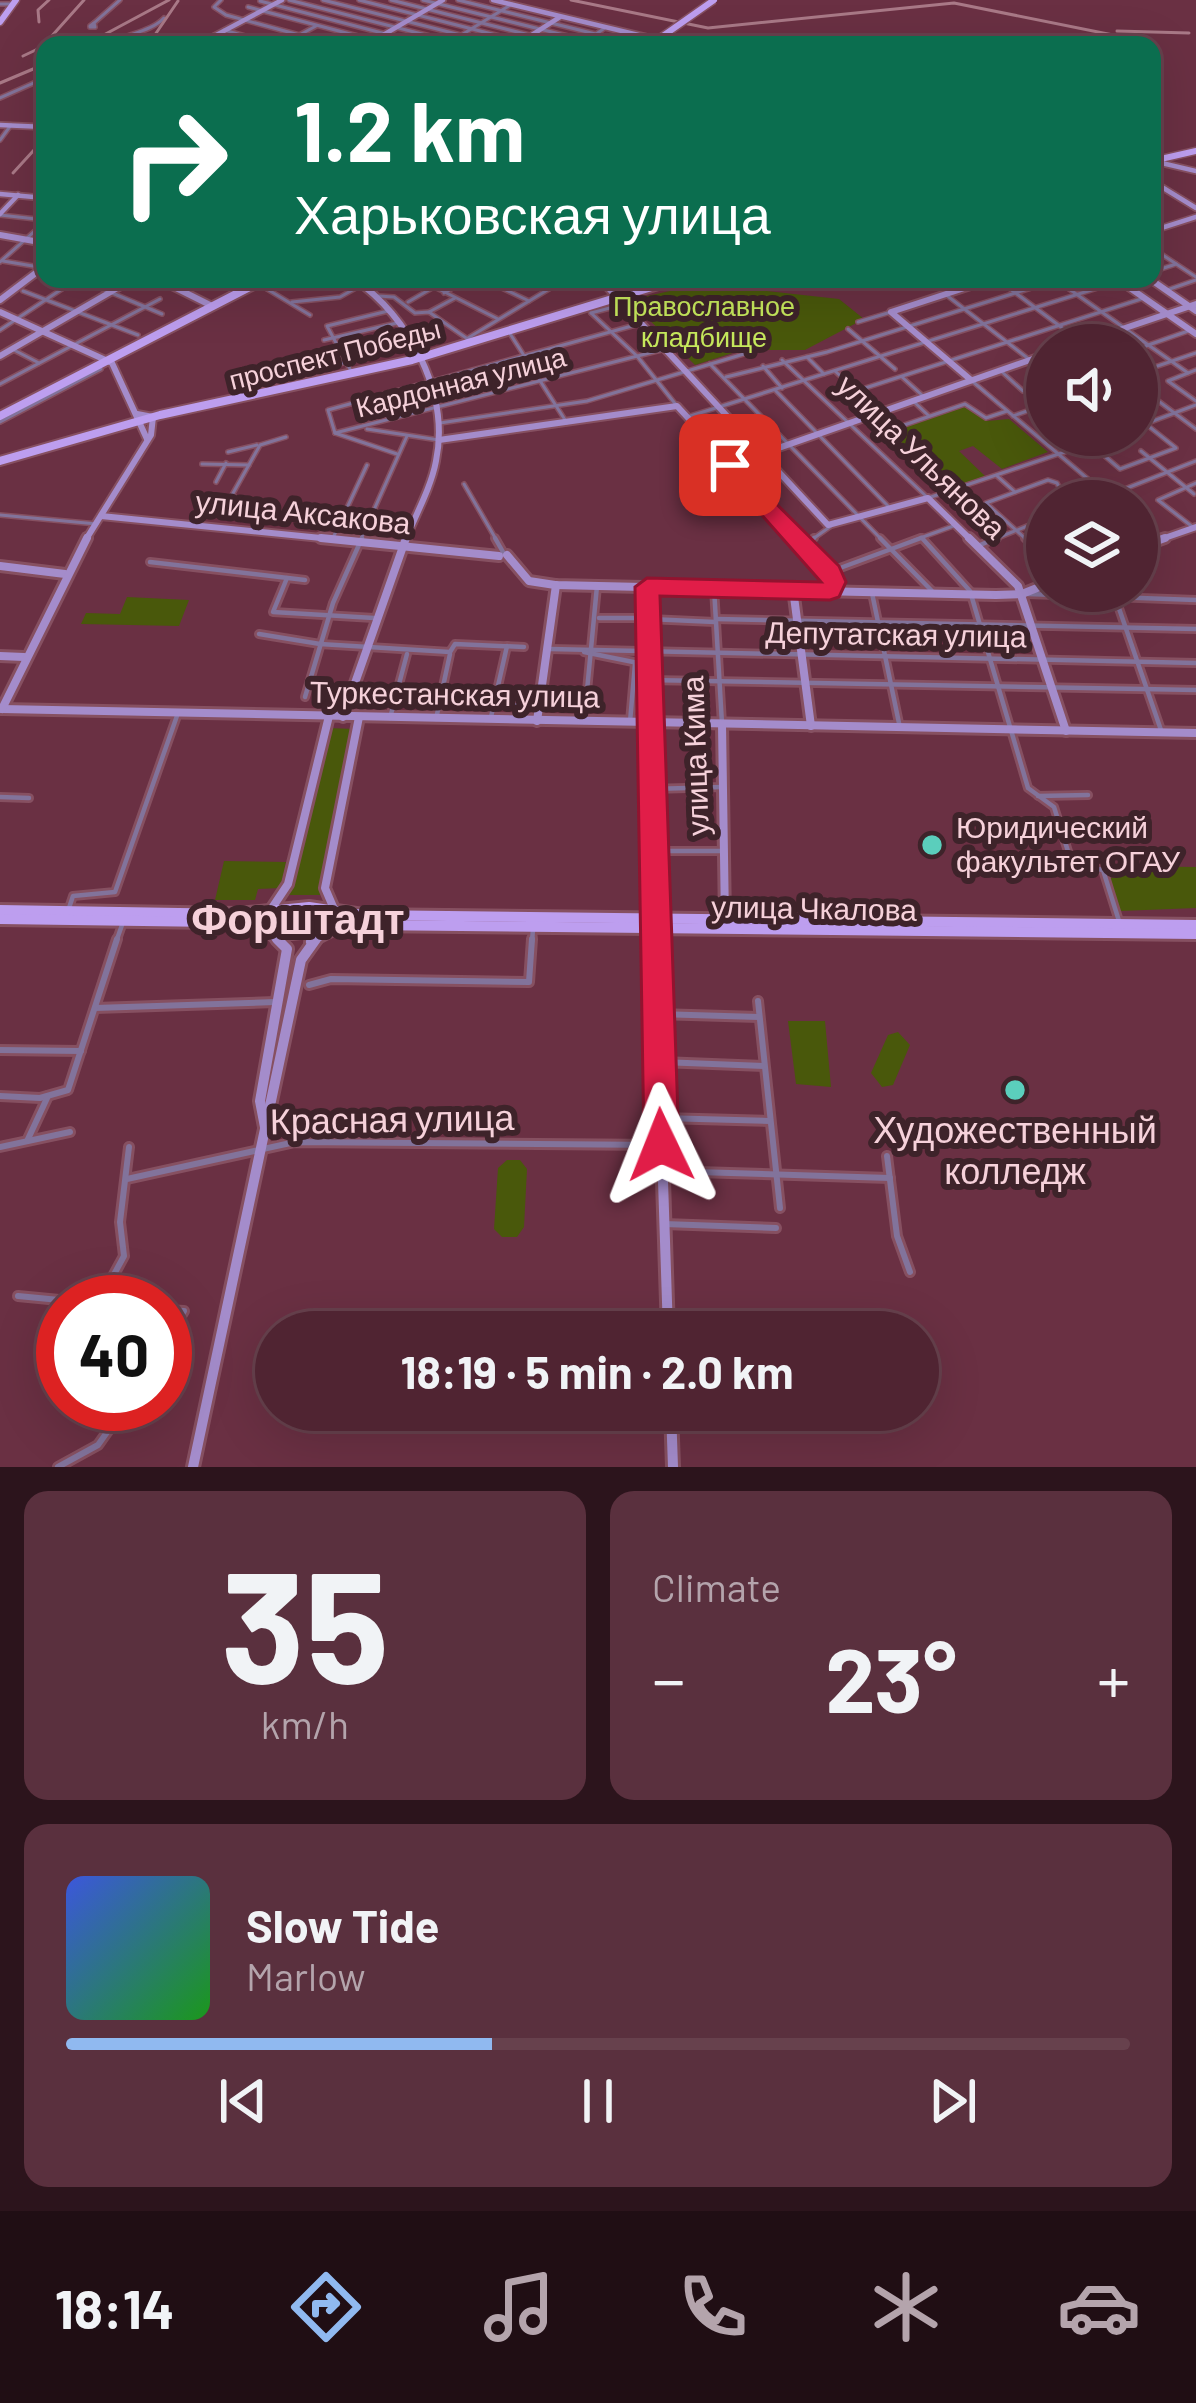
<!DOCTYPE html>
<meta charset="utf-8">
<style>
:root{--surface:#502432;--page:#5a303e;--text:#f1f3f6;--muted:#b4a4ac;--line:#67414d;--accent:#90b9f0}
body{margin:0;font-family:Barlow,sans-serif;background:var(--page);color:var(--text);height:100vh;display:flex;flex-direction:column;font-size:45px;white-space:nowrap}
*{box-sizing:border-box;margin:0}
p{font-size:39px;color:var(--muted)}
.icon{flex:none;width:66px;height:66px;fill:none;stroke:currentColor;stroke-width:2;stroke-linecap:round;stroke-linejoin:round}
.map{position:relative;height:1467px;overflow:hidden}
.drawer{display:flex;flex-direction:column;gap:24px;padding:24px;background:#2c141c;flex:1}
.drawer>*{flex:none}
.banner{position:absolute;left:36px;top:36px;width:1125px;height:252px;border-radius:24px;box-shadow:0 12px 48px #0002,0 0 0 3px var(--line);background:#0b6e4f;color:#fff;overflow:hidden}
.controls{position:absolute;left:1026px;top:324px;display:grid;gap:24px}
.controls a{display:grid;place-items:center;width:132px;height:132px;border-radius:50%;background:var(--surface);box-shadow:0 12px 48px #0002,0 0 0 3px var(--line);font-size:60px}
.speed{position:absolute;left:36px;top:1275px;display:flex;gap:24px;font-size:60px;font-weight:700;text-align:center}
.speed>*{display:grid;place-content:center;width:156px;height:156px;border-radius:50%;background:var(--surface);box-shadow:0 12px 48px #0002,0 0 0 3px var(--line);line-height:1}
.speed .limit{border:18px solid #d22;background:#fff;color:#111}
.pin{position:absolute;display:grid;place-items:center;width:102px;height:102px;color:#fff;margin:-51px;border-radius:24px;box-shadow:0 6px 18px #0006}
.me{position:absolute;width:132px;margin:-66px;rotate:358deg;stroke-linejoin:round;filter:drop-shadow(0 0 9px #0008)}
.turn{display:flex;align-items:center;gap:42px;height:252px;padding:0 60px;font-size:54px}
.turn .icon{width:156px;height:156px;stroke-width:2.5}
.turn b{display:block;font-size:84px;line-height:102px}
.big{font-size:90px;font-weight:700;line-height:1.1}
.drawer .tile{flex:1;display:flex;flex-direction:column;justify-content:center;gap:18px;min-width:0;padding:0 42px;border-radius:24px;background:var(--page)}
.drawer .dial{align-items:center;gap:0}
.dial b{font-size:156px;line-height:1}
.song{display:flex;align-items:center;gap:36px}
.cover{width:144px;height:144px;border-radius:18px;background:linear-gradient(135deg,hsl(230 70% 55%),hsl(120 70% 35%))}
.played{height:12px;border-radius:6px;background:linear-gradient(90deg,var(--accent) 40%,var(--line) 40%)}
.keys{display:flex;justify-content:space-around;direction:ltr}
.heat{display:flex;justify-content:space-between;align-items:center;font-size:66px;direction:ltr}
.drawer .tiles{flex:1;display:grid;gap:24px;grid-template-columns:1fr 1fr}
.tile:last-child{grid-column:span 2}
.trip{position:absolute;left:255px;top:1311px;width:684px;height:120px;border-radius:60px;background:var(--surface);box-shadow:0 12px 48px #0002,0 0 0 3px var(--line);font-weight:700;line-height:120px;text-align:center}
.tabs{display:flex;height:192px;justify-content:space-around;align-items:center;background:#200e14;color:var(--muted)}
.tabs .icon{width:84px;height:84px}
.tabs .current{color:var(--accent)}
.tabs b{font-size:54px;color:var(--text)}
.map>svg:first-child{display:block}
</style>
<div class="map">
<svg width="1196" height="1467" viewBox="0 0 1196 1467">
<rect width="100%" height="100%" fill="#6a3043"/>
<!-- green -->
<g fill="#49580b">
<path d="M702,284L839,299L864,319L805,350H742L695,365L629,300Z"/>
<path d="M964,407L987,421L1009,419L1048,452L1002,469L973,446L959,451L985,476L951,488L890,432Z"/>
<path d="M127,597L189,600L179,626L81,624L86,613L120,614Z"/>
<path d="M327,728L355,729L321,895H288Z"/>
<path d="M224,861L286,862L281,888L258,889L255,900H215Z"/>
<path d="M1118,866L1196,867V908L1120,911L1110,878L1121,877Z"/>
<path d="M788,1021H825L831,1087L796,1084Z"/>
<path d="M898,1032L910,1045L893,1085L882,1087L871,1073L888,1035Z"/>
<path d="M507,1160H520L527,1169L524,1227L517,1237H502L494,1229L498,1168Z"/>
</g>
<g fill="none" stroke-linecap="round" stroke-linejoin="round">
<defs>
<g id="street-far2">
<path d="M221,0L214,7L226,15L336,45"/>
<path d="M289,0L465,45"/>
<path d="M323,0L500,45"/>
<path d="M359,0L535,45"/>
<path d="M391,0L569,45"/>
<path d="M423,0L604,45"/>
<path d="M458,0L640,45"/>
<path d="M260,1L428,45"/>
<path d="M0,4H13"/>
<path d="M248,7L392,45"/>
<path d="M94,23L120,0"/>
<path d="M94,23L95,27H90V26Z"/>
<path d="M224,30L276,45"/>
<path d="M174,38L205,41"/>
<path d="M107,45C125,34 151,32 164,18"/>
<path d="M281,45L316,26"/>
<path d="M445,45L512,4"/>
<path d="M581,45L606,27"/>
<path d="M0,98L45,78"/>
<path d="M0,140L11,125"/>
<path d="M0,215L45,220"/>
<path d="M1152,248L1196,277"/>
<path d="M3,261L39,267"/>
<path d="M0,262L45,222"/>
<path d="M1152,272L1176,264"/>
<path d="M79,279L162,314"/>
<path d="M419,279L498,319"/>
<path d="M483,279L529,301"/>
<path d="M997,279L1085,345"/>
<path d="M1055,279L1188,373"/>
<path d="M257,283L310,315"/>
<path d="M1167,290L1196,280"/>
<path d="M23,291L138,335"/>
<path d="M444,293L469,279"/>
<path d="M945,294L1030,360"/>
<path d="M378,296L394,297L415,313L429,312L469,340"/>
<path d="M292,302L340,297L372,279"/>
<path d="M408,302L434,287"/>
<path d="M429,312L455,298"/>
<path d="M591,313L637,356L677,406"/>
<path d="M591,313L621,305"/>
<path d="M858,322L891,312"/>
<path d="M848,329L895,369"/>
<path d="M0,330L77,279"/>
<path d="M509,332L567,423"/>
<path d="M468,338L554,286L546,279"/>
<path d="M324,340L397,323"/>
<path d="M12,349L39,363"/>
<path d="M1137,349L1191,330"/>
<path d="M317,354L404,334"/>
<path d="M807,357L824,374"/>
<path d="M782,360L928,498L1106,438"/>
<path d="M710,364L883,541"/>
<path d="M763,366L782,388"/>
<path d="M320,369L411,345"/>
<path d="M1196,370L1168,381L1196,401"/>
<path d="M351,371L327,326L388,311"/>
<path d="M835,371L878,411"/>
<path d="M1001,371L1023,391L1047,385"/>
<path d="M1137,373L1196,353"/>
<path d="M726,377L827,352L1060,279"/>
<path d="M902,377L923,396"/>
<path d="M972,381L1114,501"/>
<path d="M0,384L160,299"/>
<path d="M1137,385L1196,429"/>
<path d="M775,390L888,506"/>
<path d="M856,391L1144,298"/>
<path d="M912,400L929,416"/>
<path d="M1013,416L1047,404"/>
<path d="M687,417L1120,281"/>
<path d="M0,422L101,369L100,364"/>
<path d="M440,423L587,401L744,354"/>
<path d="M1137,427L1196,405"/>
<path d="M367,429L439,440"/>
<path d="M887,431L965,404L986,418L1007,411"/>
<path d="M335,433L328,410L639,324"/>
<path d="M335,433L665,349"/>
<path d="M335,433L397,454"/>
<path d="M1080,435L1120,469L1176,448L1137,417"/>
<path d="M1141,451L1194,494"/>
<path d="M228,452L257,445"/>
<path d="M202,464L249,465"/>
<path d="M997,476L1015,492"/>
<path d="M216,482L226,463"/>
<path d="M464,484L497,541"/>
<path d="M1094,501L1196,461"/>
<path d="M0,515L97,524"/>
<path d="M1137,520L1160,540"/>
<path d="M1194,528L1158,500L1196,483"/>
<path d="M251,531L259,514L232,495L260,445L286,437"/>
<path d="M921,537L925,541"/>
<path d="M332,540L367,465"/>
<path d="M360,541L407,436"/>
<path d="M810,541L831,526"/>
<path d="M912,541L956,525"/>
<path d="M990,541L1047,518"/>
<path d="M1028,541L986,503L1048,480L1057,483L1066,501"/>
</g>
<g id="street-far1">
<path d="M495,538L503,552"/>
<path d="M880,538L932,591"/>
<path d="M922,538L970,591L1028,788L1054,807L1072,864L1103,870L1119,921"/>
<path d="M1025,538L1047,558"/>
<path d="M807,543L814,538"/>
<path d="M980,545L997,538"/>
<path d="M150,562L305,580"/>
<path d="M832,571L921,538"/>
<path d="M287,578L273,612L374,618"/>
<path d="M647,587L649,719"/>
<path d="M714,588L722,724"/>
<path d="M1113,591L1162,733"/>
<path d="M872,593L900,728"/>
<path d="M1028,594L1196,600"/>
<path d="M599,618H647"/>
<path d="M649,619L715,622"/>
<path d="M716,619L1196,629"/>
<path d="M259,634L320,644L450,652L455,644L524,647"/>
<path d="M550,649L1196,663"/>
<path d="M584,652L648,665"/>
<path d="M648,680L1196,690"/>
<path d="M305,697L333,603L362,538"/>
<path d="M493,704L539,707"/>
<path d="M491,717L507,646"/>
<path d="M390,718L407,654"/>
<path d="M436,719L450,654"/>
<path d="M584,722L597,586"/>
<path d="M630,722L635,664"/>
<path d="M651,789L723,787"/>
<path d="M1038,796L1088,795"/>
<path d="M0,797L29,798"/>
<path d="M656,851H722"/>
<path d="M68,911L73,896L115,892L178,713"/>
<path d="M116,942L122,925"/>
<path d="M532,942L533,929"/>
</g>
<g id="street">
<path d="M309,985L331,979L529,982L532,939"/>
<path d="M758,1001L780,1208"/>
<path d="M95,1008L275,1002"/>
<path d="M657,1014L759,1017"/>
<path d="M0,1050L81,1051"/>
<path d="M661,1062L764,1066"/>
<path d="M0,1096L40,1098L68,1090L117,939"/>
<path d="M661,1118L769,1121"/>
<path d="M28,1139L48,1096"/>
<path d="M0,1147L70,1132"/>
<path d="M887,1156L897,1236L910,1272"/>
<path d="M663,1171L890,1178"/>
<path d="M127,1179L295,1142L661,1145"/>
<path d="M664,1224L776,1228"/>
<path d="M18,1296L80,1302"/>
<path d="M99,1302L124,1256L120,1222L129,1147"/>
<path d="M165,1310L184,1311L165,1342"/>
<path d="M58,1467L98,1445L127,1404"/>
</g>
<g id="secondary-far3">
<path d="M493,0L680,45"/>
<path d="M205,41L282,0"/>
<path d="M366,45L443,0"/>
<path d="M516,45L560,17"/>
<path d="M0,125L45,127"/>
<path d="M1153,161L1196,171"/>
<path d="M1152,181L1196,208"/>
<path d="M0,194L45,198"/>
<path d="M0,214L18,195"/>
<path d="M1152,231L1196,217"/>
</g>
<g id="secondary-far2">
<path d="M0,235L45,243"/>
<path d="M158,279L210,305"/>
<path d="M354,279C409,316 450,393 436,461C431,488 415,516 405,541"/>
<path d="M600,279L828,525L928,498L972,541"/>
<path d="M1117,279L1196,334"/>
<path d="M1150,279L1196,311"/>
<path d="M0,300L45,266"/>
<path d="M0,312L112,363L147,439"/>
<path d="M1075,345L1196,304"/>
<path d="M0,356L133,279"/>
<path d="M971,380L891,312L992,279"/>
<path d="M439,440L677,406L802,541"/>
<path d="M730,465L1047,354"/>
<path d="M101,516L351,541"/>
<path d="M85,541L151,435L153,417L137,414"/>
<path d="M1156,541L1196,527"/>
</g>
<g id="secondary-far1">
<path d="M321,538L499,556"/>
<path d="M800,538L830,571V591"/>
<path d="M969,538L1018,586L1066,731"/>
<path d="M1137,548L1165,538"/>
<path d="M507,555L529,581L555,585L996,595L1022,594L1047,584"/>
<path d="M0,566L65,574"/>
<path d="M793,589L811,726"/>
<path d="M0,656L24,657"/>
<path d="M2,709L1196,733"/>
<path d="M2,709L87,538"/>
<path d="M343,717L406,538"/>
<path d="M537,721L556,585"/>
<path d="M650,723L656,919"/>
<path d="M722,724L725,921"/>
<path d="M272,908L288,884L329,716"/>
<path d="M334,909L325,888L359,717"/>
<path d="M655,930V942"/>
<path d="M268,931L280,942"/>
<path d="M310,942L331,931"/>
</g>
<g id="secondary">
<path d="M655,939L668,1332"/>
<path d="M265,1127L260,1101L287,949L277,939"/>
<path d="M671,1410L673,1467"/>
<path d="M193,1467L301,960L316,939"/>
</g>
<g id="primary-far2">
<path d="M0,22L16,0"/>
<path d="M1152,161L1196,151"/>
</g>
<g id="primary-far1">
<path d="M0,416L265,279"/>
<path d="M0,461L160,415L412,360L678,279"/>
</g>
<g id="primary">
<path d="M0,910L238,914L309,907L363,915L1196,925"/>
<path d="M0,919L214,922L292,933L363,925L1196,934"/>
</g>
</defs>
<!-- street-far2 casing -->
<use href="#street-far2" stroke="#865061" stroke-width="6"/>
<!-- street-far1 casing -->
<use href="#street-far1" stroke="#865061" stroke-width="10"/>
<!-- street casing -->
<use href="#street" stroke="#865061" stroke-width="12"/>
<!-- secondary-far3 casing -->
<use href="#secondary-far3" stroke="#865061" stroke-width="8"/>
<!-- secondary-far2 casing -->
<use href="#secondary-far2" stroke="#865061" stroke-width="10"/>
<!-- secondary-far1 casing -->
<use href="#secondary-far1" stroke="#865061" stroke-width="14"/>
<!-- secondary casing -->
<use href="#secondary" stroke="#865061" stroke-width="16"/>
<!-- primary-far2 casing -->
<use href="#primary-far2" stroke="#865061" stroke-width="9"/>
<!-- primary-far1 casing -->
<use href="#primary-far1" stroke="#865061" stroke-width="12"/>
<!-- primary casing -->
<use href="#primary" stroke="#865061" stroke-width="16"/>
<!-- street-far2 -->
<use href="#street-far2" stroke="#82739b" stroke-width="3"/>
<!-- street-far1 -->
<use href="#street-far1" stroke="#82739b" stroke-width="4.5"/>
<!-- street -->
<use href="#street" stroke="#82739b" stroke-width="6"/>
<!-- secondary-far3 -->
<use href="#secondary-far3" stroke="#a48ccb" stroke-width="4.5"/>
<!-- secondary-far2 -->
<use href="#secondary-far2" stroke="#a48ccb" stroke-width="6"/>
<!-- secondary-far1 -->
<use href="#secondary-far1" stroke="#a48ccb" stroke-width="8"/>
<!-- secondary -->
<use href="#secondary" stroke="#a48ccb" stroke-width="10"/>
<!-- primary-far2 -->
<use href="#primary-far2" stroke="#bd9eef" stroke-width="6"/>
<!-- primary-far1 -->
<use href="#primary-far1" stroke="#bd9eef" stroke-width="8"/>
<!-- primary -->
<use href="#primary" stroke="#bd9eef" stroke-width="10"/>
<!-- rail -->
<g stroke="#a97987" stroke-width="3">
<path d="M571,0L708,28L954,3L1133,39"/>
<path d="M39,22L38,10L49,0"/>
<path d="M1117,31L1189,33"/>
<path d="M85,45L169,0"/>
<path d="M148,45L178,1"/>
<path d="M23,56L42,47L84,0"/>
<path d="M0,83L45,64"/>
<path d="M35,98L45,84"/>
<path d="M13,173L45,138"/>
</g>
<defs>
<path id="primary-bridge" d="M650,45L714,0"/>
</defs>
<!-- primary-bridge casing -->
<use href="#primary-bridge" stroke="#865061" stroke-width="9" stroke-linecap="butt"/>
<!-- primary-bridge -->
<use href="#primary-bridge" stroke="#bd9eef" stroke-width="6"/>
</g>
<!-- route -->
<path fill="#e11d48" stroke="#92132f" stroke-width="3" d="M730,458L839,566L846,582L839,597L830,600L660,596L679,1145L674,1157L661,1162L649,1157L644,1145L635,587L647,578L821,582L722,470V460Z"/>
<!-- markers -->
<g fill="#5bcebc" stroke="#3e232a" stroke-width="4.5">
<circle cx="932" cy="845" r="12"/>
<circle cx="1015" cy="1090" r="12"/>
</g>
<g text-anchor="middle" stroke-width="12" stroke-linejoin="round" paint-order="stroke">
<!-- far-park labels -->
<g font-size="27" fill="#c6e85c" stroke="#3e232a">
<text x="704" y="316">Православное<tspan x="704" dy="31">кладбище</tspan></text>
</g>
<!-- far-street labels -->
<g font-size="27" fill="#f6d1da" stroke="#3e232a">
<text transform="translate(335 355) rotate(-14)" y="9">проспект Победы</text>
<text transform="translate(461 383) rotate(-14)" y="9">Кардонная улица</text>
</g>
<!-- street labels -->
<g font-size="30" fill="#f6d1da" stroke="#3e232a">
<text transform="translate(921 457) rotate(44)" y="10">улица Ульянова</text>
<text transform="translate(303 513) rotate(6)" y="10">улица Аксакова</text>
<text transform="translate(896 635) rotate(1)" y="10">Депутатская улица</text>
<text transform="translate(455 695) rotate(1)" y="10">Туркестанская улица</text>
<text transform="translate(696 756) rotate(-92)" y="10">улица Кима</text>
<text transform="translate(814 909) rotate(1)" y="10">улица Чкалова</text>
</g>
<!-- poi labels -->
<g font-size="30" fill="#f6d1da" stroke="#3e232a" text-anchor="start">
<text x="956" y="838">Юридический<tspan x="956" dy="34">факультет ОГАУ</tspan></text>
</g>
<!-- near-street labels -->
<g font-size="36" fill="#f6d1da" stroke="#3e232a">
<text transform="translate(392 1119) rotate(-1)" y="13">Красная улица</text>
</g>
<!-- near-poi labels -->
<g font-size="36" fill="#f6d1da" stroke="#3e232a">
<text x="1015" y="1143">Художественный<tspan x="1015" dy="41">колледж</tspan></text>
</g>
<!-- district labels -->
<g font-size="42" font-weight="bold" fill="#f6d1da" stroke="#3e232a">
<text x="298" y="934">Форштадт</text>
</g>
</g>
</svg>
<div class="controls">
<a><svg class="icon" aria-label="sound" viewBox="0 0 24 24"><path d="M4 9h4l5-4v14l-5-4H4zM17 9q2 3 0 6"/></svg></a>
<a><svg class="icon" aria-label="layers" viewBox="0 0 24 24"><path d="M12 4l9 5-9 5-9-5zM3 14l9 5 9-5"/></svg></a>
</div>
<div class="speed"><div class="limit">40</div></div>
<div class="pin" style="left:730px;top:465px;background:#d93025"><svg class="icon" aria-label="arrive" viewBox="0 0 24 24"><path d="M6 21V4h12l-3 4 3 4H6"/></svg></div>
<svg class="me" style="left:661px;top:1145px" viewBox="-20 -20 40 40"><path d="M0-17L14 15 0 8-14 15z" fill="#e11d48" stroke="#fff" stroke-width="4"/></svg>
<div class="trip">18:19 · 5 min · 2.0 km</div>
<div class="banner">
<div class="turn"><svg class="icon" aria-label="right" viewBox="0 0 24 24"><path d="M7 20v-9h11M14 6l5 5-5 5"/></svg><div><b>1.2 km</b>Харьковская улица</div></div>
</div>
</div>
<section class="drawer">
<div class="tiles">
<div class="tile dial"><b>35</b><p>km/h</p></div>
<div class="tile"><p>Climate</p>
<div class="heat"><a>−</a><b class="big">23°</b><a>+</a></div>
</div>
<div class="tile">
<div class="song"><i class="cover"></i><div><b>Slow Tide</b><p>Marlow</p></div></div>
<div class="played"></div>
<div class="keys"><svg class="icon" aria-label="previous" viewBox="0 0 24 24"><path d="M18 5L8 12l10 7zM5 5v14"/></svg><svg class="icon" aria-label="pause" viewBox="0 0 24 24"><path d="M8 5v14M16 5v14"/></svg><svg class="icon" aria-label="next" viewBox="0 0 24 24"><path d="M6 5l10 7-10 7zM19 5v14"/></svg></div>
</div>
</div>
</section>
<nav class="tabs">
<b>18:14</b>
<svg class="icon current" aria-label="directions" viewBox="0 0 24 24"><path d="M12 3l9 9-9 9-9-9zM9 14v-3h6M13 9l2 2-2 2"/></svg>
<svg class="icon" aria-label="music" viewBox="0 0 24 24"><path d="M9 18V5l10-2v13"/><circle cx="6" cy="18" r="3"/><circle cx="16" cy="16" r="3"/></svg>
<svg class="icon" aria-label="phone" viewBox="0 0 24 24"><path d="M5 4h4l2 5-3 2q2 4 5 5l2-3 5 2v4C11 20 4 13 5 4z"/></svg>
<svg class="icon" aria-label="climate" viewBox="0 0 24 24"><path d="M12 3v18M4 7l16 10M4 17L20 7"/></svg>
<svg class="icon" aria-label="car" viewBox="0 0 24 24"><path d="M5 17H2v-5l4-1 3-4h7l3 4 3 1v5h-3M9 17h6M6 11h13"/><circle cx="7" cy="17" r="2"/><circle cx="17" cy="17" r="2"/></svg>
</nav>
